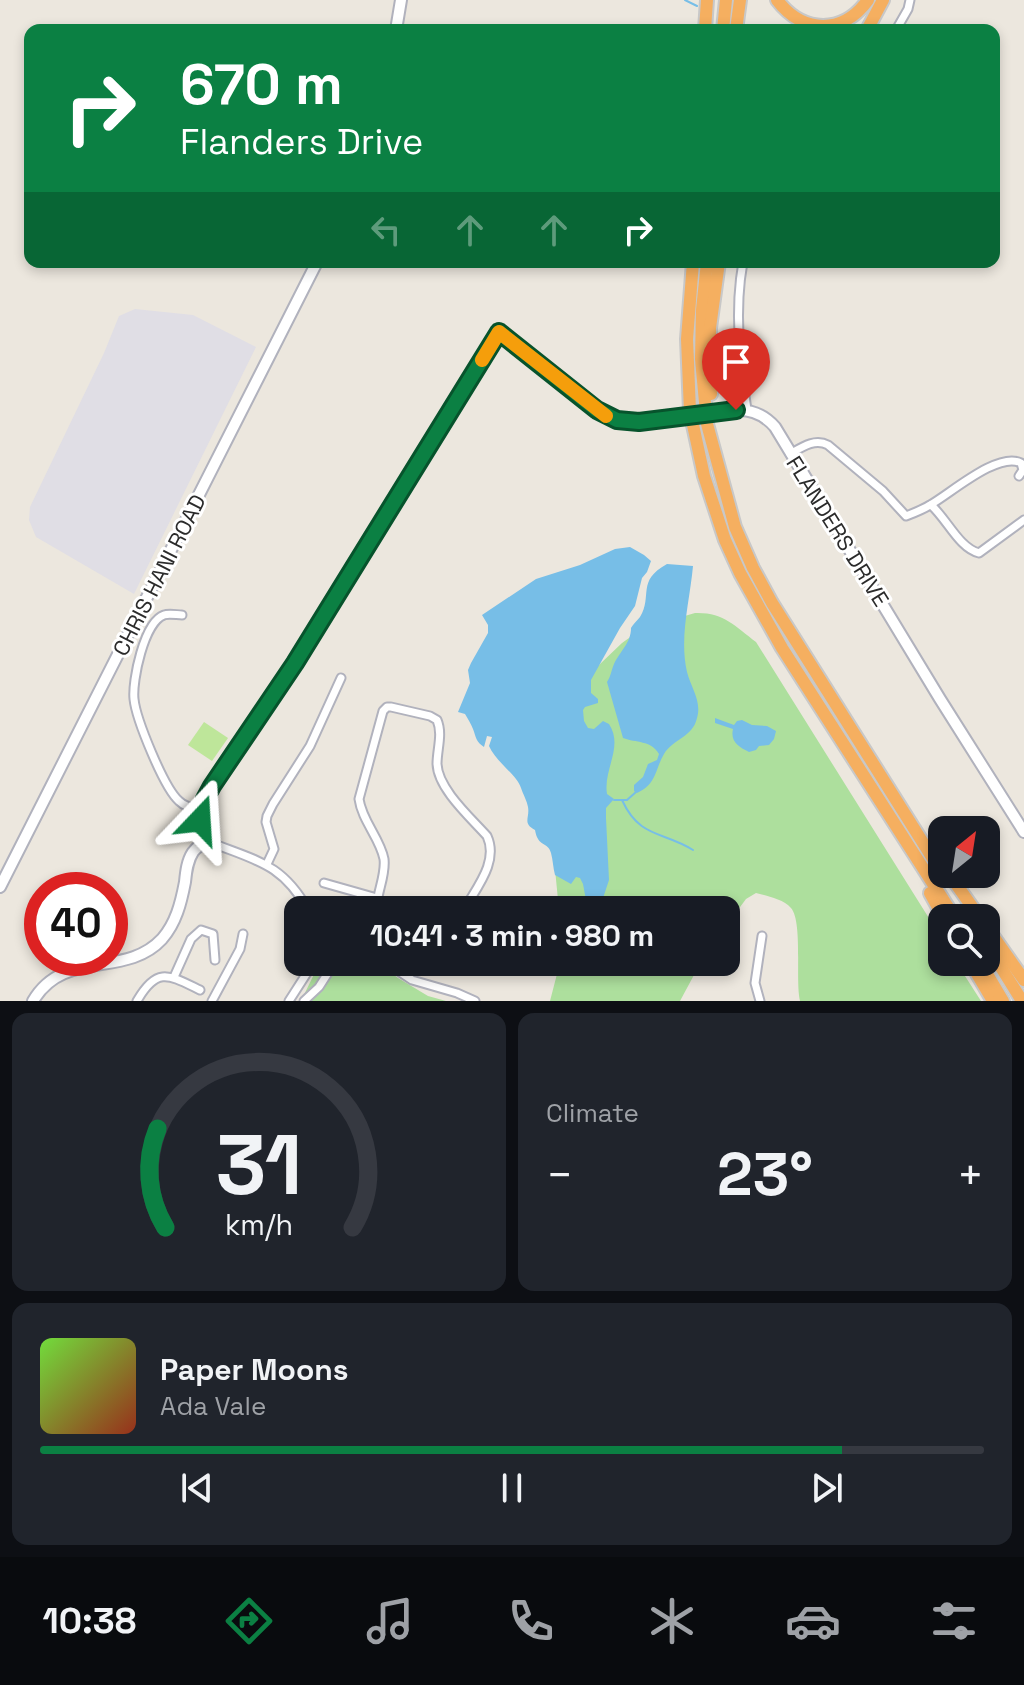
<!DOCTYPE html>
<meta charset="utf-8">
<style>
:root{--surface:#171b24;--page:#20242c;--text:#f1f3f6;--muted:#9ea1a6;--line:#363941;--accent:#0b8043}
body{margin:0;font-family:"Space Grotesk",sans-serif;background:var(--page);color:var(--text);height:100vh;display:flex;flex-direction:column;font-size:30px;white-space:nowrap}
*{box-sizing:border-box;margin:0}
p{font-size:26px;color:var(--muted)}
.icon{flex:none;width:44px;height:44px;fill:none;stroke:currentColor;stroke-width:2;stroke-linecap:round;stroke-linejoin:round}
.map{position:relative;height:1001px;overflow:hidden}
.sheet{display:flex;flex-direction:column;gap:12px;padding:12px;background:#0d0f14;flex:1}
.sheet>*{flex:none}
.top-card{position:absolute;left:24px;top:24px;width:976px;height:244px;border-radius:16px;box-shadow:0 4px 12px #0003;background:#0b8043;color:#fff;overflow:hidden}
.needle{width:52px;rotate:30deg}
.fabs{position:absolute;left:928px;top:816px;display:grid;gap:16px}
.fabs a{display:grid;place-items:center;width:72px;height:72px;border-radius:16px;background:var(--surface);box-shadow:0 4px 12px #0003;font-size:40px}
.speed{position:absolute;left:24px;top:872px;display:flex;gap:16px;font-size:40px;font-weight:700;text-align:center}
.speed>*{display:grid;place-content:center;width:104px;height:104px;border-radius:50%;background:var(--surface);box-shadow:0 4px 12px #0003;line-height:1}
.speed .limit{border:12px solid #d22;background:#fff;color:#111}
.pin{position:absolute;display:grid;place-items:center;width:68px;height:68px;color:#fff;margin:-82px -34px;border-radius:50% 50% 50% 0;rotate:-45deg;box-shadow:0 0 8px #0007}
.pin .icon{rotate:45deg}
.me{position:absolute;width:88px;margin:-44px;rotate:20deg;stroke-linejoin:round;filter:drop-shadow(0 0 6px #0008)}
.turn{display:flex;align-items:center;gap:28px;height:168px;padding:0 24px;font-size:36px}
.turn .icon{width:104px;height:104px;stroke-width:2.5}
.turn b{display:block;font-size:56px;line-height:68px}
.lanes{display:flex;align-items:center;height:76px;padding:0 24px;background:#0003;justify-content:center;gap:40px;direction:ltr}
.lanes .off{opacity:.35}
.big{font-size:60px;font-weight:800;line-height:1.1}
.sheet .tile{flex:1;display:flex;flex-direction:column;justify-content:center;gap:12px;min-width:0;padding:0 28px;border-radius:16px;background:var(--page)}
.sheet .dial{align-items:center;gap:0}
.dial svg{height:208px;overflow:visible;fill:none;stroke:var(--line);stroke-width:7;stroke-linecap:round;text-anchor:middle}
.dial text{fill:var(--text);stroke:none}
.song{display:flex;align-items:center;gap:24px}
.cover{width:96px;height:96px;border-radius:12px;background:linear-gradient(135deg,hsl(100 70% 55%),hsl(10 70% 35%))}
.played{height:8px;border-radius:4px;background:linear-gradient(90deg,var(--accent) 85%,var(--line) 85%)}
.keys{display:flex;justify-content:space-around;direction:ltr}
.heat{display:flex;justify-content:space-between;align-items:center;font-size:44px;direction:ltr}
.sheet .tiles{flex:1;display:grid;gap:12px;grid-template-columns:1fr 1fr}
.tile:last-child{grid-column:span 2}
.trip{position:absolute;left:284px;top:896px;width:456px;height:80px;border-radius:16px;background:var(--surface);box-shadow:0 4px 12px #0003;font-weight:800;line-height:80px;text-align:center}
.menu{display:flex;height:128px;justify-content:space-around;align-items:center;background:#090b0e;color:var(--muted)}
.menu .icon{width:56px;height:56px}
.menu .active{color:var(--accent)}
.menu b{font-size:36px;color:var(--text)}
.map>svg:first-child{display:block}
</style>
<div class="map">
<svg width="1024" height="1001" viewBox="0 0 1024 1001">
<rect width="100%" height="100%" fill="#ece7de"/>
<!-- industrial -->
<path fill="#e0dee5" d="M135,309L193,315L256,347L134,594L36,537L29,520L30,507L104,353L119,316Z"/>
<!-- green -->
<g fill="#addf9d">
<path d="M695,613C723,612 735,626 756,642L942,939V962H956L981,1001H800C795,980 803,922 791,908C783,899 767,896 756,893L746,899L726,926V910H559L550,818L578,685L622,643L636,633L664,622Z"/>
<path d="M320,962H377L398,978L428,996L446,1001H301Z"/>
<path d="M557,962H701L680,1001H550L557,974Z"/>
</g>
<!-- pitch -->
<path fill="#bee69a" d="M204,722L228,738L212,761L188,745Z"/>
<!-- water -->
<g fill="#77bee7">
<path d="M630,547L644,555L651,561L647,572L642,578L635,606L620,628L591,680V693L598,699V703L585,707L583,710L584,721L588,728L594,729L603,721L609,724C624,747 603,769 607,794L614,799L606,808V818L609,880L599,910H590V903L586,900L583,884L580,878L576,877L571,884L555,875C553,868 553,860 551,853C548,841 538,848 535,830C522,823 530,818 528,807C527,801 523,794 521,788C517,775 496,762 489,746L492,737L487,736L484,747C476,742 476,737 473,729C471,724 468,719 465,714L458,712L470,683L468,670L471,663L488,633V625L482,615L536,579L580,565L615,549Z"/>
<path d="M667,564L693,566C690,600 679,638 687,672C691,688 702,701 697,718C693,737 673,739 664,754C655,769 657,784 637,793L634,791V785L643,777L648,764L657,760L659,754C651,740 636,743 623,738L607,682C611,676 611,671 614,664C620,651 631,643 631,628C633,624 637,621 640,617C653,596 636,581 667,564Z"/>
<path d="M715,718L734,725L737,721L742,720L752,725L767,726L776,731L774,739L769,745L759,746L756,750L749,752C739,747 730,742 733,729L715,723Z"/>
</g>
<g fill="none" stroke-linecap="round" stroke-linejoin="round">
<!-- stream -->
<g stroke="#77bee7" stroke-width="2">
<path d="M685,0L697,6"/>
<path d="M752,29L755,30"/>
<path d="M614,800H627L636,792"/>
<path d="M622,800C640,839 663,831 693,850"/>
</g>
<defs>
<g id="street">
<path d="M896,30L908,9L910,0"/>
<path d="M743,262C734,311 740,361 747,410"/>
<path d="M790,454C802,447 815,438 828,445L883,491L906,516C914,513 922,510 930,505C950,494 998,451 1021,463L1023,470L1019,476"/>
<path d="M931,505C947,519 959,548 979,553L1024,520"/>
<path d="M182,615C177,615 169,613 164,615C144,622 132,681 134,699C136,719 164,788 179,801C185,807 193,808 201,810"/>
<path d="M207,841C253,860 282,862 308,910"/>
<path d="M267,864L274,849L266,822L267,816L273,804L310,746L341,678"/>
<path d="M324,883L377,898"/>
<path d="M382,910L377,904C378,890 386,874 384,859C380,838 362,821 359,799L383,711L387,707H391L430,716L437,720C443,734 437,749 437,764C438,789 471,818 487,836C499,862 476,888 464,910"/>
<path d="M385,962L412,980L457,993L475,1001"/>
<path d="M174,977L191,939L201,930L213,934L215,960"/>
<path d="M137,1001C157,966 169,975 200,990"/>
<path d="M212,1001L240,949L243,934"/>
<path d="M289,1001L314,962"/>
<path d="M304,1001L319,987L335,962"/>
<path d="M760,1001L755,983L762,936"/>
</g>
<g id="secondary">
<path d="M396,30L401,0"/>
<path d="M728,411C747,408 762,412 775,427L940,699L1024,832"/>
<path d="M0,887L317,262"/>
<path d="M33,1001C64,948 125,979 162,939C176,923 181,903 185,882C186,872 187,861 193,852C197,847 201,844 207,841C196,821 202,805 212,786L295,663L499,332L607,416C632,425 655,420 680,417"/>
</g>
<g id="highway">
<path d="M777,0C803,34 843,35 868,0"/>
<path d="M705,30L707,0"/>
<path d="M723,30L726,0"/>
<path d="M736,30L740,0"/>
<path d="M867,30L883,0"/>
<path d="M693,262L687,339L690,411L704,476L725,540L740,573L782,648L955,918"/>
<path d="M707,262L702,310L701,359L707,424L735,527L753,568L772,603L942,873"/>
<path d="M711,394L710,328L719,262"/>
<path d="M949,874L980,918"/>
<path d="M930,893L944,918"/>
<path d="M986,926L1024,980"/>
<path d="M986,943L1022,1001"/>
<path d="M970,962L993,1001"/>
<path d="M980,962L1003,1001"/>
</g>
</defs>
<!-- street casing -->
<use href="#street" stroke="#b1b2bd" stroke-width="11"/>
<!-- secondary casing -->
<use href="#secondary" stroke="#b1b2bd" stroke-width="14"/>
<!-- highway casing -->
<use href="#highway" stroke="#c8c8c8" stroke-width="16"/>
<!-- street -->
<use href="#street" stroke="#fff" stroke-width="7"/>
<!-- secondary -->
<use href="#secondary" stroke="#fff" stroke-width="10"/>
<!-- highway -->
<use href="#highway" stroke="#f5af60" stroke-width="12"/>
<defs>
<path id="secondary-bridge" d="M680,417L728,411"/>
</defs>
<!-- secondary-bridge casing -->
<use href="#secondary-bridge" stroke="#b1b2bd" stroke-width="14" stroke-linecap="butt"/>
<!-- secondary-bridge -->
<use href="#secondary-bridge" stroke="#fff" stroke-width="10"/>
</g>
<g fill="none" stroke-linecap="round" stroke-linejoin="round">
<defs>
<path id="route" d="M200,820L205,799L212,786L295,663L499,332L597,410L617,420L639,422L736,410"/>
</defs>
<!-- route casing -->
<use href="#route" stroke="#07532c" stroke-width="20"/>
<!-- route -->
<use href="#route" stroke="#0b8043" stroke-width="14"/>
<!-- slow -->
<path stroke="#f59e0b" stroke-width="14" d="M482,360L499,332L606,416"/>
</g>
<g text-anchor="middle" stroke-width="6" stroke-linejoin="round" paint-order="stroke">
<!-- street labels -->
<g font-size="22" fill="#2b2b2b" stroke="#fff">
<text transform="translate(838 531) rotate(58)" y="8">FLANDERS DRIVE</text>
<text transform="translate(159 575) rotate(-63)" y="8">CHRIS HANI ROAD</text>
</g>
</g>
</svg>
<div class="fabs">
<a><svg class="needle" viewBox="-14 -14 28 28"><path d="M0-13l5 13h-10z" fill="#e53935"/><path d="M0 13l5-13h-10z" fill="#9ea1a6"/></svg></a>
<a><svg class="icon" aria-label="search" viewBox="0 0 24 24"><circle cx="10" cy="10" r="6"/><path d="M15 15l6 6"/></svg></a>
</div>
<div class="speed"><div class="limit">40</div></div>
<div class="pin" style="left:736px;top:410px;background:#d93025"><svg class="icon" aria-label="arrive" viewBox="0 0 24 24"><path d="M6 21V4h12l-3 4 3 4H6"/></svg></div>
<svg class="me" style="left:200px;top:820px" viewBox="-20 -20 40 40"><path d="M0-17L14 15 0 8-14 15z" fill="#0b8043" stroke="#fff" stroke-width="4"/></svg>
<div class="trip">10:41 · 3 min · 980 m</div>
<div class="top-card">
<div class="turn"><svg class="icon" aria-label="right" viewBox="0 0 24 24"><path d="M7 20v-9h11M14 6l5 5-5 5"/></svg><div><b>670 m</b>Flanders Drive</div></div>
<div class="lanes"><svg class="icon off" aria-label="left" viewBox="0 0 24 24"><path d="M17 20v-9H6M10 6l-5 5 5 5"/></svg><svg class="icon off" aria-label="ahead" viewBox="0 0 24 24"><path d="M12 20V5M6 11l6-6 6 6"/></svg><svg class="icon off" aria-label="ahead" viewBox="0 0 24 24"><path d="M12 20V5M6 11l6-6 6 6"/></svg><svg class="icon" aria-label="right" viewBox="0 0 24 24"><path d="M7 20v-9h11M14 6l5 5-5 5"/></svg></div>
</div>
</div>
<section class="sheet">
<div class="tiles">
<div class="tile dial"><svg viewBox="0 0 100 80">
<path d="M14 69A42 42 0 1 1 86 69"/>
<path d="M14 69A42 42 0 0 1 11 31" stroke="#0b8043"/>
<text x="50" y="56" font-size="32" font-weight="700">31</text>
<text x="50" y="72" font-size="11">km/h</text>
</svg></div>
<div class="tile"><p>Climate</p>
<div class="heat"><a>−</a><b class="big">23°</b><a>+</a></div>
</div>
<div class="tile">
<div class="song"><i class="cover"></i><div><b>Paper Moons</b><p>Ada Vale</p></div></div>
<div class="played"></div>
<div class="keys"><svg class="icon" aria-label="previous" viewBox="0 0 24 24"><path d="M18 5L8 12l10 7zM5 5v14"/></svg><svg class="icon" aria-label="pause" viewBox="0 0 24 24"><path d="M8 5v14M16 5v14"/></svg><svg class="icon" aria-label="next" viewBox="0 0 24 24"><path d="M6 5l10 7-10 7zM19 5v14"/></svg></div>
</div>
</div>
</section>
<nav class="menu">
<b>10:38</b>
<svg class="icon active" aria-label="directions" viewBox="0 0 24 24"><path d="M12 3l9 9-9 9-9-9zM9 14v-3h6M13 9l2 2-2 2"/></svg>
<svg class="icon" aria-label="music" viewBox="0 0 24 24"><path d="M9 18V5l10-2v13"/><circle cx="6" cy="18" r="3"/><circle cx="16" cy="16" r="3"/></svg>
<svg class="icon" aria-label="phone" viewBox="0 0 24 24"><path d="M5 4h4l2 5-3 2q2 4 5 5l2-3 5 2v4C11 20 4 13 5 4z"/></svg>
<svg class="icon" aria-label="climate" viewBox="0 0 24 24"><path d="M12 3v18M4 7l16 10M4 17L20 7"/></svg>
<svg class="icon" aria-label="car" viewBox="0 0 24 24"><path d="M5 17H2v-5l4-1 3-4h7l3 4 3 1v5h-3M9 17h6M6 11h13"/><circle cx="7" cy="17" r="2"/><circle cx="17" cy="17" r="2"/></svg>
<svg class="icon" aria-label="filters" viewBox="0 0 24 24"><path d="M4 7h16M4 17h16"/><circle cx="9" cy="7" r="2"/><circle cx="15" cy="17" r="2"/></svg>
</nav>
